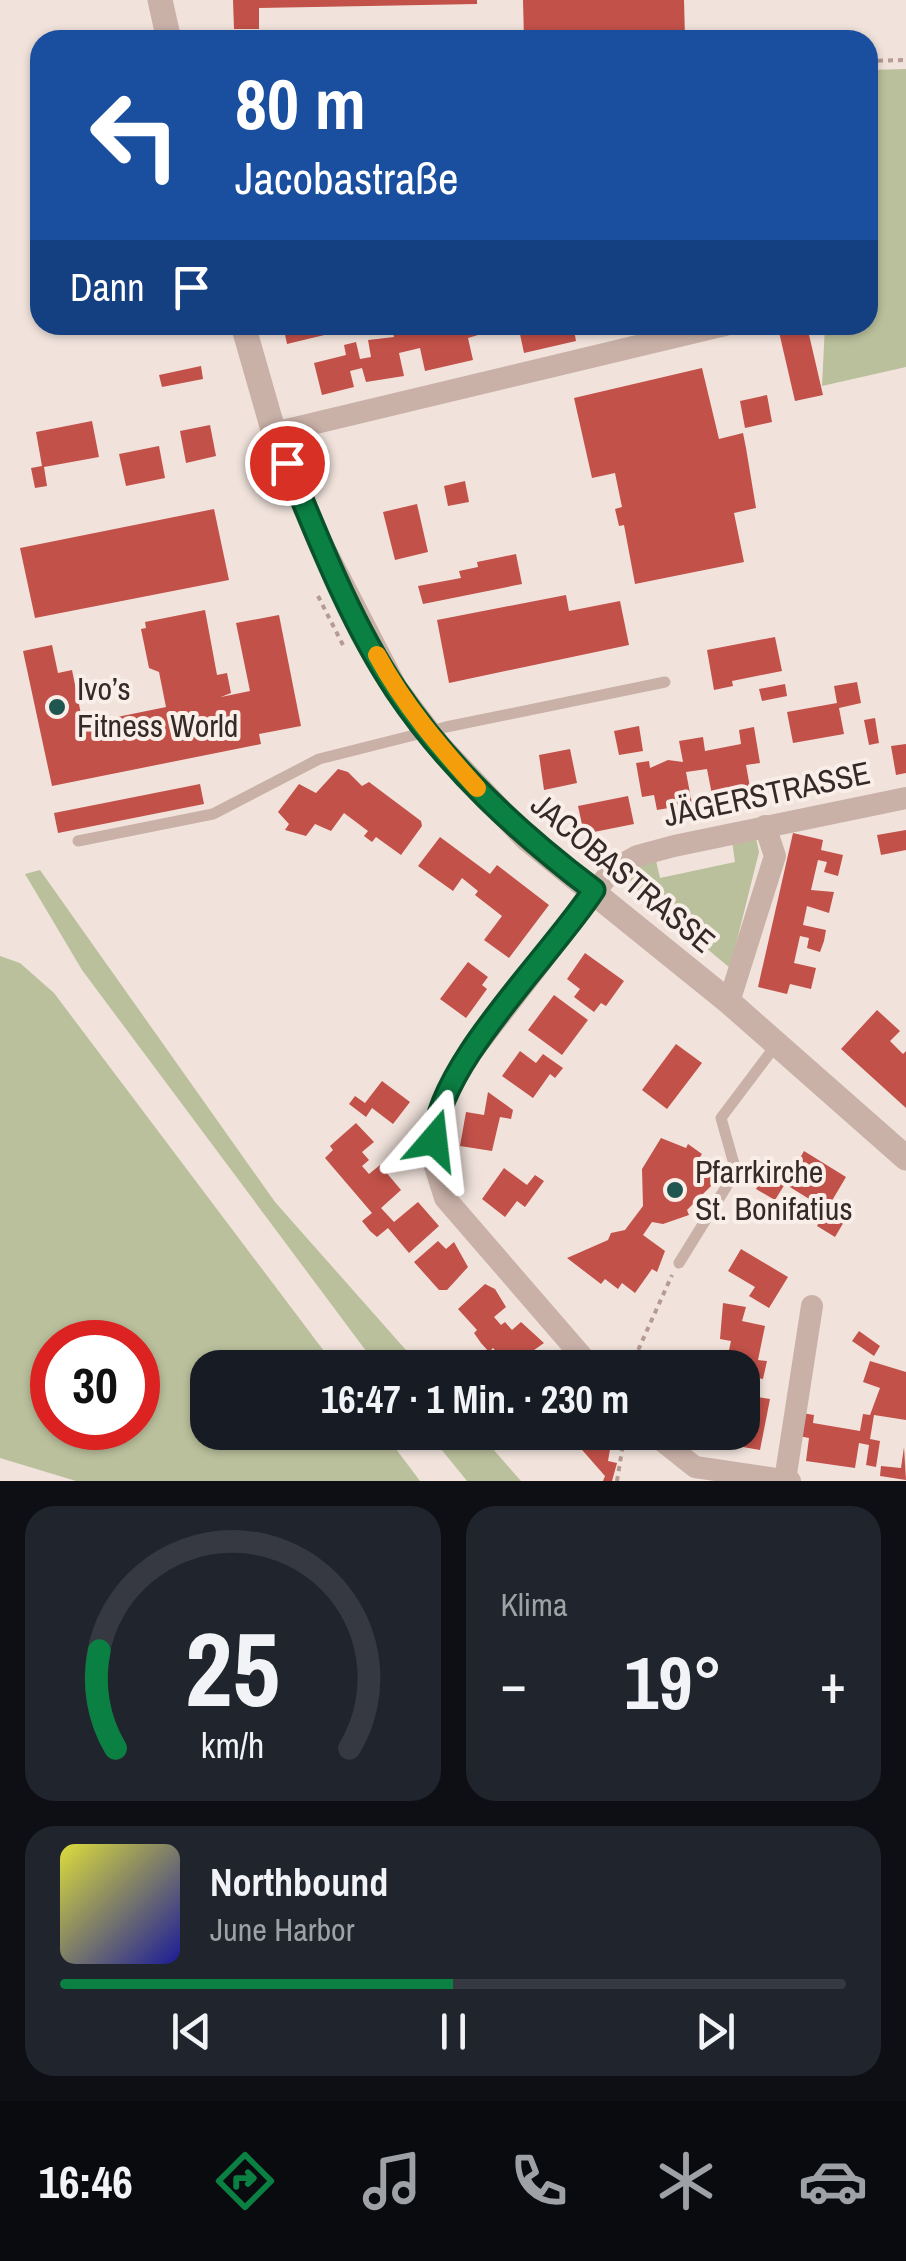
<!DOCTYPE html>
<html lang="de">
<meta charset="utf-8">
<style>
:root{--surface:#171b24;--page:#20242c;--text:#f1f3f6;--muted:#9ea1a6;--line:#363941;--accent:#0b8043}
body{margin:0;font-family:"Archivo Narrow",sans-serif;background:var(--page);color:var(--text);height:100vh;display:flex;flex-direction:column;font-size:38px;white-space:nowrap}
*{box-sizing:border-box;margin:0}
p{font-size:32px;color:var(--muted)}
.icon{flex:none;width:55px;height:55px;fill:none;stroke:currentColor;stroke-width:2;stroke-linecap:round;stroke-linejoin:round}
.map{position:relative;height:1481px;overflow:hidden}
.side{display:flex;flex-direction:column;gap:25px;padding:25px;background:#0d0f14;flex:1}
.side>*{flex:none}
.banner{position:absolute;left:30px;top:30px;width:848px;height:305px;border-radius:30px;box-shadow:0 2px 8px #0004;background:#1a4fa0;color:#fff;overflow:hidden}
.speed{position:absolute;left:30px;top:1320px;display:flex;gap:20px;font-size:50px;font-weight:700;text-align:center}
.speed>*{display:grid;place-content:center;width:130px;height:130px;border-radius:50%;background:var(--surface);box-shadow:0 2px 8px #0004;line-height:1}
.speed .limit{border:15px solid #d22;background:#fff;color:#111}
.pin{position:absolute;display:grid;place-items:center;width:85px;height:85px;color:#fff;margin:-42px;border:5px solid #fff;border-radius:50%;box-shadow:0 2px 10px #0007}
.me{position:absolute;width:110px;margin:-55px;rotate:17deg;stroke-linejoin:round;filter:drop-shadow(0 0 8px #0008)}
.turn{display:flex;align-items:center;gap:35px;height:210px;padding:0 40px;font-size:45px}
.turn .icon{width:130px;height:130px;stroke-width:2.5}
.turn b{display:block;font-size:70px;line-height:85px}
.then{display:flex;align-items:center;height:95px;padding:0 40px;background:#0003;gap:20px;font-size:38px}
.big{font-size:75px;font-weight:700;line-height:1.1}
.side .widget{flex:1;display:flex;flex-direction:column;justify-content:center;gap:15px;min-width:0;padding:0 35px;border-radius:30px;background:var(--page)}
.side .dial{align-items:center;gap:0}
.dial svg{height:260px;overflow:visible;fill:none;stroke:var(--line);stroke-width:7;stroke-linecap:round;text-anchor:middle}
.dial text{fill:var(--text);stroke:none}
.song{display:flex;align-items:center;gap:30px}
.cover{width:120px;height:120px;border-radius:15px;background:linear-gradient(135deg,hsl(60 70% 55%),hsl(240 70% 35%))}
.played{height:10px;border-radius:5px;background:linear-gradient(90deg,var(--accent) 50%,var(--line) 50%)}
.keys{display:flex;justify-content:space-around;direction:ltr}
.heat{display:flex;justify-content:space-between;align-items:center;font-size:55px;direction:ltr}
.side .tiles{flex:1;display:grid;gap:25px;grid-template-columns:1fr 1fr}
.widget:last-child{grid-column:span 2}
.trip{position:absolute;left:190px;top:1350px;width:570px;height:100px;border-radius:30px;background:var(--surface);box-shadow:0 2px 8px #0004;font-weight:700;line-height:100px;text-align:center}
.dock{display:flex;height:160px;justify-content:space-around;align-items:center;background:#090b0e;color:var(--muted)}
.dock .icon{width:70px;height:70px}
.dock .on{color:var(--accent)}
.dock b{font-size:45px;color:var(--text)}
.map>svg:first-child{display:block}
</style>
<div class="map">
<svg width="906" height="1481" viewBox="0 0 906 1481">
<rect width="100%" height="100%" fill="#f1e3dc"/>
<!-- green -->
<g fill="#bac09c" fill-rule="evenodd">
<path d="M906,69V367L822,386L825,325H868V70Z"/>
<path d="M756,838L759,852L730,968L627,882L632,868L655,856L660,878L735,862L732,841Z"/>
<path d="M40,870L275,1202L421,1367H378L82,970L25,874Z"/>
<path d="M0,956L20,963L54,993L336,1367L208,1368V1432L384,1433L420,1481H76L0,1458ZM52,1342H138V1428H52Z"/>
<path d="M428,1433H479L521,1481H467Z"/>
</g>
<!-- building -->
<g fill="#c25149">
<path d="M233,0H477V4L259,8V29H234Z"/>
<path d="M523,0H684L685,38L524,40Z"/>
<path d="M283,325H344L345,330L287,344Z"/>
<path d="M403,325L416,329L476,325L478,335L468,338L473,360L425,371L420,348L399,353L404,376L366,382L362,368L350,371L354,387L322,395L314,363L346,355L344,345L356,342L360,359L371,357L368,340L394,337L392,329Z"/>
<path d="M518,325H573L576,341L524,353Z"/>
<path d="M807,326L823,395L795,401L779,332Z"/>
<path d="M201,366L203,379L162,387L159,375Z"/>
<path d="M702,368L719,439L743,433L746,448L756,508L734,513L744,562L635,584L624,525L619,526L615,509L622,507L615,473L592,478L574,398Z"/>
<path d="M767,395L772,422L745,428L740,401Z"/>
<path d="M92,421L99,457L44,467L47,486L35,488L31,468L42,466L36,432Z"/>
<path d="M210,425L216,456L186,463L180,431Z"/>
<path d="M159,446L165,478L126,486L119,454Z"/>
<path d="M465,481L469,502L448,506L444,486Z"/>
<path d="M417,504L428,552L395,560L383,512Z"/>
<path d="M214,509L229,580L35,618L20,548Z"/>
<path d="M516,554L522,584L423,604L418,586L461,578L459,571L478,567L477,562Z"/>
<path d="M566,595L569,611L620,601L629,645L449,683L437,620Z"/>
<path d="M205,610L217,675L227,673L231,693L221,697L250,691L236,623L279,615L301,726L259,734L261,744L52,786L23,651L52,645L58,673L72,670L83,724L166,707L159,672L149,668L141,629L146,628L145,622Z"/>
<path d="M775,637L782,671L732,681L733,686L714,690L707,650Z"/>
<path d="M857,682L861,703L839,708L844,734L793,743L787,712L837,703L834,686Z"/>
<path d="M785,684L787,696L762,701L759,689Z"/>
<path d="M875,718L879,743L869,745L864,720Z"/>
<path d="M639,726L643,751L619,755L614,731Z"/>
<path d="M754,727L760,763L746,765L751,793L713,800L707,769L686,772L692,804L657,810L654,795L642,797L636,763L649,761L650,768L668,760L683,762L679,741L703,737L705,751L741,744L739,730Z"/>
<path d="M906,744V773L896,775L891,746Z"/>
<path d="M570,749L577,783L544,790L539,755Z"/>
<path d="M338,769L348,772L362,786L369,782L421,821L422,826L401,855L376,837L372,842L364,836L368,831L344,813L331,831L315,824L306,836L285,830L289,824L278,812L299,784L316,793Z"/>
<path d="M200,784L204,804L58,833L54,813Z"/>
<path d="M628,796L634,824L584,834L578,806Z"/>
<path d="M906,830V850L881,855L877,835Z"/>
<path d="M793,833L823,840L821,850L843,855L838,876L824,872L827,862L818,860L811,890L834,892L829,913L807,906L803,925L826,930L824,941L820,952L807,948L809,938L800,936L794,963L816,968L811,989L790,984L787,994L758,987Z"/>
<path d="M440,837L490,874L497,865L549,905L509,958L484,940L502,916L475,895L478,891L462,878L453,891L418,866Z"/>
<path d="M585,953L624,981L606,1006L601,1003L594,1012L574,997L580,989L567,979Z"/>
<path d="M468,962L488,977L482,985L487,989L466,1018L440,999Z"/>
<path d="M554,995L588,1020L562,1055L528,1030Z"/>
<path d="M877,1010L900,1031L890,1041L903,1054L906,1051V1108L841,1049Z"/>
<path d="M676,1044L702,1063L667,1109L642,1090Z"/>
<path d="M520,1051L536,1063L543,1054L563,1068L555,1078L550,1074L533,1098L502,1076Z"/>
<path d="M382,1081L410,1102L393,1124L372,1108L366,1117L349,1104L355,1096L365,1103Z"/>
<path d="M488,1092L513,1110L511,1119L500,1117L492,1151L460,1146L466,1112L484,1115Z"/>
<path d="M356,1123L374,1142L362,1152L369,1160L362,1166L369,1174L380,1165L401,1190L381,1208L394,1222L418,1202L439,1226L409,1253L388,1228L377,1237L370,1231L362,1221L372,1213L325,1158L333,1150L330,1146Z"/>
<path d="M661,1138L686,1148L688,1144L702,1154L700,1157L716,1181L687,1210L689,1215L663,1224L652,1222L643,1235L665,1251L657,1272L652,1269L635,1293L622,1283L618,1289L605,1279L601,1284L567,1258L608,1240L611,1233L625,1230L643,1206L642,1169Z"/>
<path d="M804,1151L846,1177L833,1199L851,1210L835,1237L817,1226L827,1210L785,1184L775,1200L756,1189L772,1162L791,1174Z"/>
<path d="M504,1168L527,1185L535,1175L544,1181L525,1207L517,1201L505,1217L482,1199Z"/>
<path d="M438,1241L446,1249L454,1242L468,1267L447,1290H439L414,1262Z"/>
<path d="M741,1249L788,1277L769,1308L749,1296L755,1287L728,1271Z"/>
<path d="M485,1284L495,1289L506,1307L494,1317L501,1325L505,1322L512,1330L521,1322L544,1343L510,1367L493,1348L489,1352L481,1343L474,1333L477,1330L458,1309Z"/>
<path d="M723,1303L746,1307L742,1321L765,1326L758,1360L767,1361L763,1379L742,1375V1368H725L731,1341L720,1339Z"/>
<path d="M859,1331L880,1346L874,1356L852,1341Z"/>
<path d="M870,1361L906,1372V1420L874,1415L870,1439L880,1441L876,1467L866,1465L869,1445L859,1443L855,1468L806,1461L809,1438L799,1436L802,1413L814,1415L813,1423L860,1431L863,1414L870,1415L880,1388L863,1382Z"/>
<path d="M750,1396L770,1399L760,1450L703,1440L705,1432H742V1411L748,1412Z"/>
<path d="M554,1432H613L608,1461L617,1463L612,1481H603L605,1476L576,1443L569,1449Z"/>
<path d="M904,1447L906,1480L880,1476L881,1466L901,1468Z"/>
</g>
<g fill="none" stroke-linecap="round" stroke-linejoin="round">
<!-- path -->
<g stroke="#b59b92" stroke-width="4" stroke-dasharray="5 5" stroke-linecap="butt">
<path d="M868,61L906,60"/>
<path d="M318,596L343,645"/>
<path d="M630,1368L672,1275"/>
<path d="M617,1481L625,1432"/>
</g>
<!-- service -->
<g stroke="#c9b1a8" stroke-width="11">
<path d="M78,841L213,814L319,759L446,727L665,682"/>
<path d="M679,1263L736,1171L721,1118L776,1045"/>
</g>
<!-- minor -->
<g stroke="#c9b1a8" stroke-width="22">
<path d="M274,433L725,325"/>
<path d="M729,1002L775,856L765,826"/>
<path d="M592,1368L445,1198L433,1160L435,1120L464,1062L612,870L637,856L674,846L906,798"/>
<path d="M651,1432L695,1467L790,1481"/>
<path d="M785,1480L812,1306"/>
</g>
<!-- tertiary -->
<g stroke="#c9b1a8" stroke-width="25">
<path d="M160,0L169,40"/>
<path d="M243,325L274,433L321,545L395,688L438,745L526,838L729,1002L906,1158"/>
</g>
</g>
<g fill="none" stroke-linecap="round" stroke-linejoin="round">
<defs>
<path id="route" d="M287,463C319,540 350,621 396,690C449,769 519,833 594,890C551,956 437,1065 434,1140"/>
</defs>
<!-- route casing -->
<use href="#route" stroke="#07532c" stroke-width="25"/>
<!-- route -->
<use href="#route" stroke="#0b8043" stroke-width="18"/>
<!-- slow -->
<path stroke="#f59e0b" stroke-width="18" d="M377,655C404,705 439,746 477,788"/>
</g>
<!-- markers -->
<g fill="#1f5650" stroke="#f9eee8" stroke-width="4">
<circle cx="57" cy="707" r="10"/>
<circle cx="675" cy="1190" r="10"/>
</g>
<g text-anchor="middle" stroke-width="8" stroke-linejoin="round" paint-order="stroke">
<!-- poi labels -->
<g font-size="32" fill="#362a28" stroke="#f9eee8" text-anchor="start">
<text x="77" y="700">Ivo’s<tspan x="77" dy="37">Fitness World</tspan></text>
<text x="695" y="1183">Pfarrkirche<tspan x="695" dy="37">St. Bonifatius</tspan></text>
</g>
<!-- street labels -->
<g font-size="32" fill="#362a28" stroke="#f9eee8">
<text transform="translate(767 794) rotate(-12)" y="11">JÄGERSTRASSE</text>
<text transform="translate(623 873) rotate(40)" y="11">JACOBASTRASSE</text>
</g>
</g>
</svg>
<div class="speed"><div class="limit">30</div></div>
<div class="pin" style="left:287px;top:463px;background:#d93025"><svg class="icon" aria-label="arrive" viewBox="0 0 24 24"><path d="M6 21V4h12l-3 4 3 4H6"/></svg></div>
<svg class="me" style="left:434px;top:1140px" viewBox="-20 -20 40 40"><path d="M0-17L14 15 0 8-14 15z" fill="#0b8043" stroke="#fff" stroke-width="4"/></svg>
<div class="trip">16:47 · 1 Min. · 230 m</div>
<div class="banner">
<div class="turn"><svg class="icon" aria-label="left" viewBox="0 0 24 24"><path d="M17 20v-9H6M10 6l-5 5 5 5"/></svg><div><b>80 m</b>Jacobastraße</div></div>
<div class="then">Dann<svg class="icon" aria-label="arrive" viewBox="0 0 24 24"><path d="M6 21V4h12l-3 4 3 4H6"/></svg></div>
</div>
</div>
<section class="side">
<div class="tiles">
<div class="widget dial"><svg viewBox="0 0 100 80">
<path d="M14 69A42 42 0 1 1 86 69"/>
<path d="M14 69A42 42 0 0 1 9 39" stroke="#0b8043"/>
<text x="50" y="56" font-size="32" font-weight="700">25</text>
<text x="50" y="72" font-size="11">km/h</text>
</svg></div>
<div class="widget"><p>Klima</p>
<div class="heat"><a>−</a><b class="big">19°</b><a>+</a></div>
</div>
<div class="widget">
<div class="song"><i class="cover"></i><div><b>Northbound</b><p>June Harbor</p></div></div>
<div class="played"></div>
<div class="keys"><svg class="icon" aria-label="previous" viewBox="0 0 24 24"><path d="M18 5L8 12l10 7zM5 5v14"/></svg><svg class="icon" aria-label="pause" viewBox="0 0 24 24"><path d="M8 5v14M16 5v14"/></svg><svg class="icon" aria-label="next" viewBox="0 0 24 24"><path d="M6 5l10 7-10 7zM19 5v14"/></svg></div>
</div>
</div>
</section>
<nav class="dock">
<b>16:46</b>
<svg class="icon on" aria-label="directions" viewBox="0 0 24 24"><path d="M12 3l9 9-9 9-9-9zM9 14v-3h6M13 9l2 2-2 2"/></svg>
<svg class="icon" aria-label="music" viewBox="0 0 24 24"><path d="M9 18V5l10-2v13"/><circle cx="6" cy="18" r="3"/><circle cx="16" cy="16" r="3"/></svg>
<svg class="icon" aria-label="phone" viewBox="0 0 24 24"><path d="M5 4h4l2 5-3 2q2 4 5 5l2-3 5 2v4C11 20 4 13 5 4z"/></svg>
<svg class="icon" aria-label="climate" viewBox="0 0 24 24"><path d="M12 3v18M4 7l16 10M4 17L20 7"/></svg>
<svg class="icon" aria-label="car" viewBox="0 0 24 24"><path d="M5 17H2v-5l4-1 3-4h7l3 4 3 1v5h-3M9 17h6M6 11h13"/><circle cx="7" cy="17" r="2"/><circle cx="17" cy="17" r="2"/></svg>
</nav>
